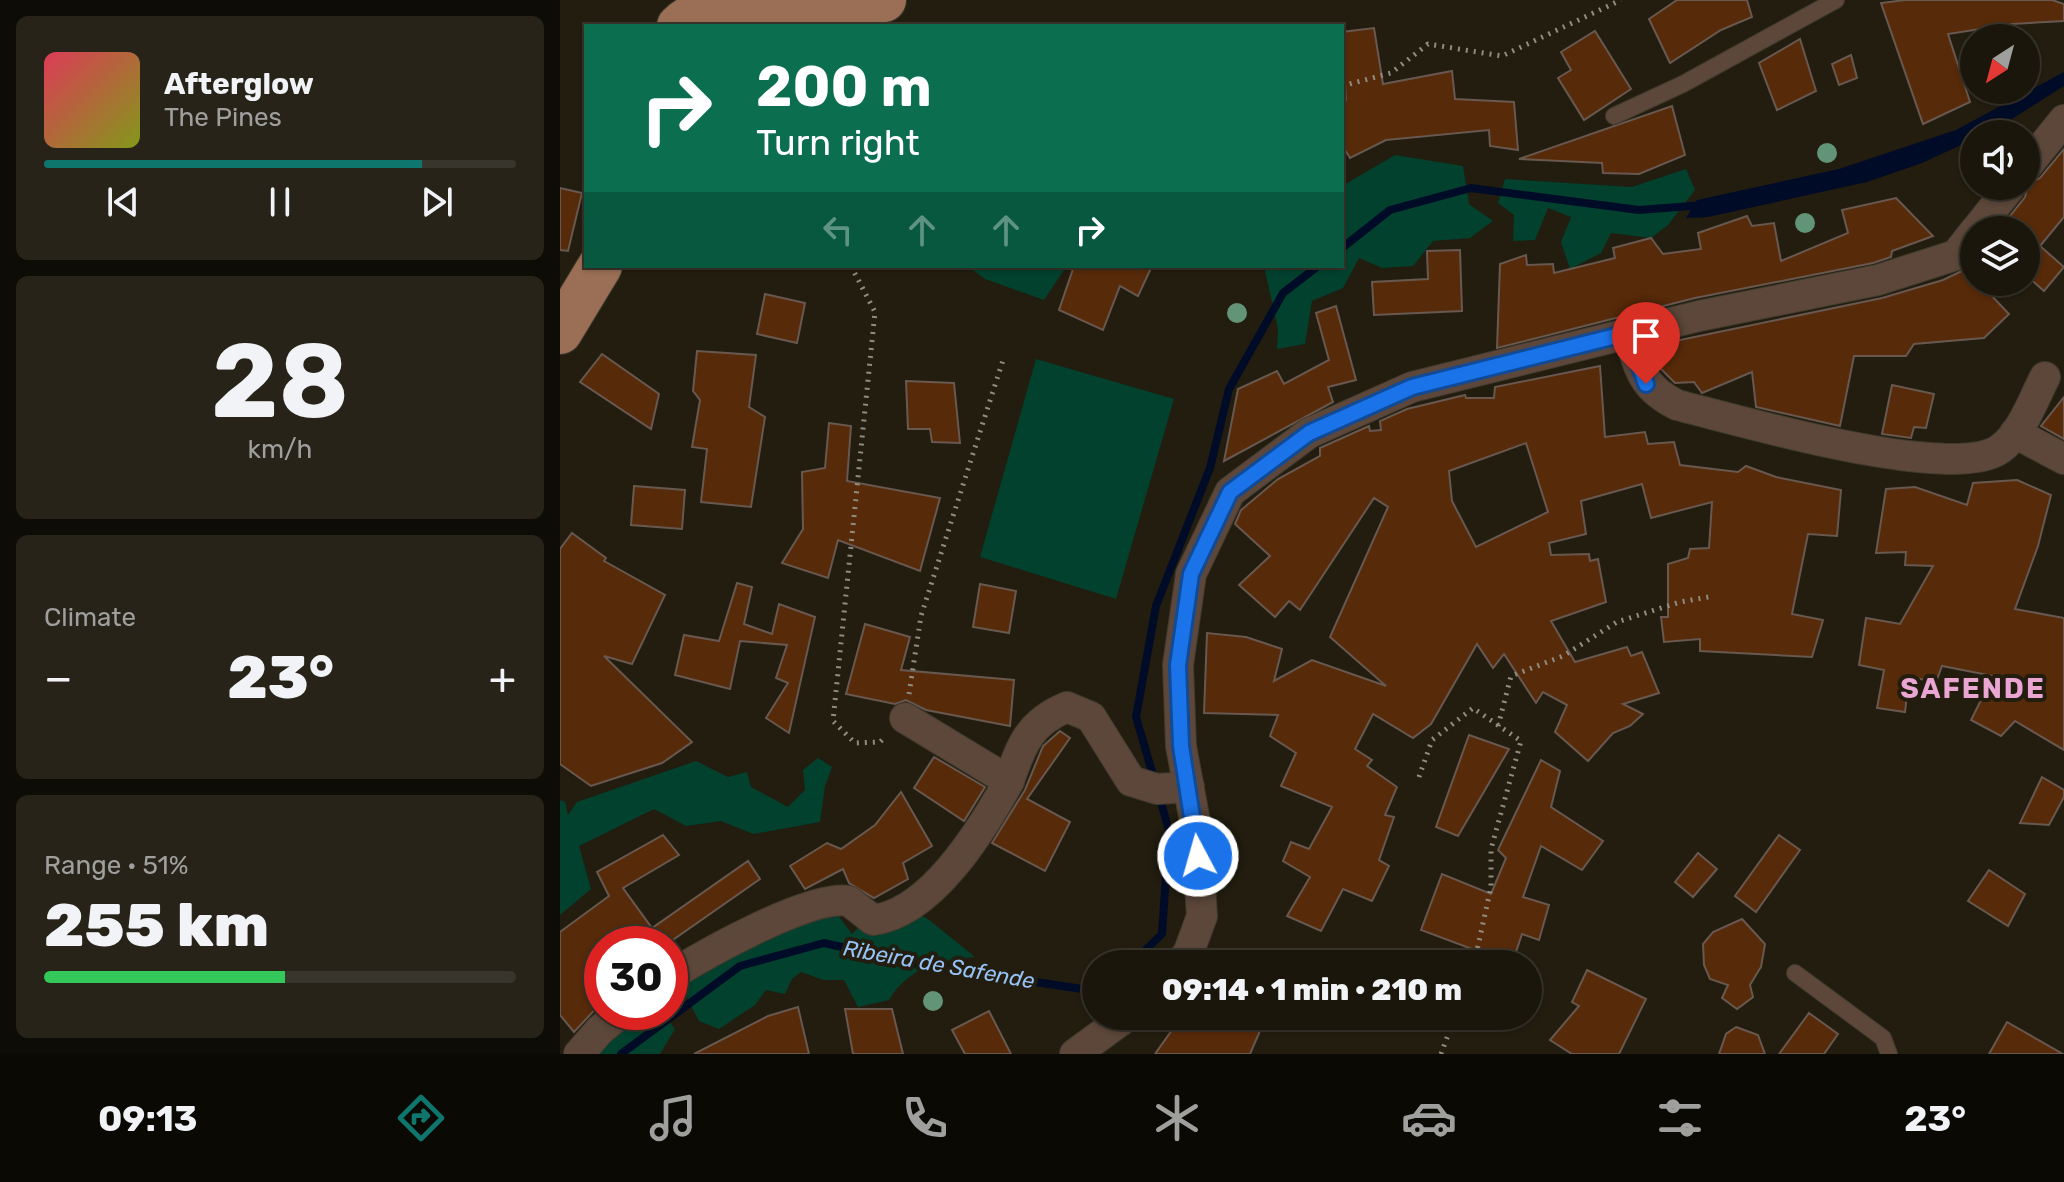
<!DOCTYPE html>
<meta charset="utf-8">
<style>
:root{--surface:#1a160b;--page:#272319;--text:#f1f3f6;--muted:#9f9f9d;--line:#38352c;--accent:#0f766e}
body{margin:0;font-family:Rubik,sans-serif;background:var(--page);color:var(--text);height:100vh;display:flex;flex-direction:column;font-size:30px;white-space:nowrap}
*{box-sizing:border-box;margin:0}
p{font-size:26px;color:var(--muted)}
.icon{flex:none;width:44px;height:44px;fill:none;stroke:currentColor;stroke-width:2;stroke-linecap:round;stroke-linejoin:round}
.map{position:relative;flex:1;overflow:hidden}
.sheet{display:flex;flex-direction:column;gap:16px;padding:16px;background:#0e0c06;width:560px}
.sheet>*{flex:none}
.hud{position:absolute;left:24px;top:24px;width:760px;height:244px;border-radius:0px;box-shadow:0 2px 6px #0004,0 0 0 2px var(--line);background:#0b6e4f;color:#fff;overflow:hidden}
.needle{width:52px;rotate:216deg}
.tools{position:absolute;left:1400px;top:24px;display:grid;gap:16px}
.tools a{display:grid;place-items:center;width:80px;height:80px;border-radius:50%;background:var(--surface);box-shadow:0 2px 6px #0004,0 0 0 2px var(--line);font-size:40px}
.speed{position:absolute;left:24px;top:926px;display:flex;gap:16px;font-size:40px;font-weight:700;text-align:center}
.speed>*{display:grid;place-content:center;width:104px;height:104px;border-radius:50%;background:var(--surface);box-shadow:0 2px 6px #0004,0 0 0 2px var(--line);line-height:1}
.speed .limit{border:12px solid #d22;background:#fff;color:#111}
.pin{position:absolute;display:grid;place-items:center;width:68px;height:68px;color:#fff;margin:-82px -34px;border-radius:50% 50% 50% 0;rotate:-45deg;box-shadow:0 0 8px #0007}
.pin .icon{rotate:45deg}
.me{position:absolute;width:88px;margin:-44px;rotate:354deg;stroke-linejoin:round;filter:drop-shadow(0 0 6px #0008)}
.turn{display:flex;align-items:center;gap:28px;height:168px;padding:0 40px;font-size:36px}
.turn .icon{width:104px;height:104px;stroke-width:2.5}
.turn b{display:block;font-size:56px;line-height:68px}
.lanes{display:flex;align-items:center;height:76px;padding:0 40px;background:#0003;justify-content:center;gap:40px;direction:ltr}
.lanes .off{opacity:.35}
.big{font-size:60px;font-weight:800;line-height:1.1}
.sheet .widget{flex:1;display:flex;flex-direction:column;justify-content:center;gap:12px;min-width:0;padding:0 28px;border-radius:12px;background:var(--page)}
.sheet .dial{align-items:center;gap:0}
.dial b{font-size:104px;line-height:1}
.song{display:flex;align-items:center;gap:24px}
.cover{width:96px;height:96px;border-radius:12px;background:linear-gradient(135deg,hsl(350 70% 55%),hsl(70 70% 35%))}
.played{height:8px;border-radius:4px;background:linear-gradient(90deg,var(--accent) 80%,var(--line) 80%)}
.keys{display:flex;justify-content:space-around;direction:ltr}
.heat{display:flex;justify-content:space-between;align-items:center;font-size:44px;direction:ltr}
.charge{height:12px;border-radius:6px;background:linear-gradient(90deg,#34c759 51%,var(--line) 0)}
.trip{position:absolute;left:522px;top:950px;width:460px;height:80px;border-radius:40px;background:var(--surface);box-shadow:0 2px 6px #0004,0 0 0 2px var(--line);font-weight:800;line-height:80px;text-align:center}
.dock{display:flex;height:128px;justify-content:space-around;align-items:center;background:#0a0904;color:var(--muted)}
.dock .icon{width:56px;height:56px}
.dock .current{color:var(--accent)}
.dock b{font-size:36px;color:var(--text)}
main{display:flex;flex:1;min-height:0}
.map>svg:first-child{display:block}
</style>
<main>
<section class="sheet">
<div class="widget">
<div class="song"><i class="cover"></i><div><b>Afterglow</b><p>The Pines</p></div></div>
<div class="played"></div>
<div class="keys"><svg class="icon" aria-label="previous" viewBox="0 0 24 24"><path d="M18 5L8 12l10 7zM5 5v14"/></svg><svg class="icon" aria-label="pause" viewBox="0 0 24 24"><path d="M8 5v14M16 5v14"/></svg><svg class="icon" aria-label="next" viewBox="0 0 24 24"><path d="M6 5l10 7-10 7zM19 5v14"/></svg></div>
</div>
<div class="widget dial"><b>28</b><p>km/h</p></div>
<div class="widget"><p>Climate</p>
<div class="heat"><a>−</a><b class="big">23°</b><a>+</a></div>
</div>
<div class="widget"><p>Range · 51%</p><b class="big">255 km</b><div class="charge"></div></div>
</section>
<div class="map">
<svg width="1504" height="1054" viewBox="0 0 1504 1054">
<rect width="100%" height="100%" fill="#221d0f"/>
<!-- green -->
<g fill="#02412d">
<path d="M835,155L903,166L909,204L933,221L910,238L873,241L853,266L822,268L799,258L783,288L752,301L745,344L717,349L718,329L705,271L708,266H782V186Z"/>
<path d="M1126,169L1135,190L1108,225L1091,238L1051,233L1041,253L1010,269L1001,242L1011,217L988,208L975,240L953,241L954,215L938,203L945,179L1072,187Z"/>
<path d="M407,266H505L506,267L484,300L425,279Z"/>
<path d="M476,359L614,399L556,599L420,557Z"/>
<path d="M258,758L272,767L265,786L260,822L193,834L161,821L126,826L94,809L19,846L31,889L0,915V800L5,802L8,815L17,802L136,761L168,777L187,772L191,787L228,807L245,790L243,770Z"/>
<path d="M343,906L368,919L415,957C380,959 347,969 329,1000L298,1007L284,980H263L241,972L232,979L225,994L206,990L195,1005L159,1029L139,1021L116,977L184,929L277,914L292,934L309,916Z"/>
<path d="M66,1012H102L115,1029L100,1054H31Z"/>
</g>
<!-- water -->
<path fill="#000c27" d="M1504,72V86L1436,129L1414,134V139L1362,163L1307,182L1148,217L1126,218L1137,200L1279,169L1396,130Z"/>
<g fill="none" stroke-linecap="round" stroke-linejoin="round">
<!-- stream -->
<g stroke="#000c27" stroke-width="8">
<path d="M782,248L830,210L911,188L1079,210L1144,205"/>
<path d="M595,782L576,717L596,606L650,468L669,389L723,293L758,266"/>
<path d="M571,964L602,934L609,831L599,795"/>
<path d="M61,1054L180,966L264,943L367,966L536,991"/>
</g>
</g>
<!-- building -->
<g fill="#572a09" stroke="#68584f" stroke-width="2" fill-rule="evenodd">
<path d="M1117,0H1187L1192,17L1161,30L1110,63L1089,19Z"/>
<path d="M1345,0H1492L1504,4V21L1452,24L1388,34L1410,102L1363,124L1321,3Z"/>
<path d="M814,28L823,84L892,71L895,99L954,102L958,150L930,146L929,130L826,140L790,158L782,145V102L786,100L782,32Z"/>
<path d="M1035,31L1071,89L1024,120L998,78L1011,70L1001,52Z"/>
<path d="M1240,39L1256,91L1217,110L1199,63Z"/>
<path d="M1291,55L1297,78L1279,85L1272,64Z"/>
<path d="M1112,106L1125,155L1079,174L1043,173L1042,163L959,159Z"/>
<path d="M1504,149V217L1480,246L1504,267L1484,291L1466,275V230H1439L1465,197L1468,184L1480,178Z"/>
<path d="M0,188L22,193L8,251L0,250Z"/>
<path d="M1336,198L1373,236L1332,251L1331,257L1313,263L1135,298L937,348L940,264L966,255L967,265L993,264L994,273L1055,258L1053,248L1091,238L1103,254L1141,249L1138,233L1187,216L1192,226L1214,223L1221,261L1288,233L1282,210Z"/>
<path d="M900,250L902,311L814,315L812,282L868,279L867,251Z"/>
<path d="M514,266H592L578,296L560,286L543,330L499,310Z"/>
<path d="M1406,269L1449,314L1424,338L1354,344L1346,356H1294L1280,426L1196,407L1192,372L1142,393L1134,382L1115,383L1099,367L1091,346L1322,298L1383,280Z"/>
<path d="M205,294L245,303L237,343L197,334Z"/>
<path d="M776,306L796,380L768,387L773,402L664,461L678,389L717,371L724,384L769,360L756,313Z"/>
<path d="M137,351L196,355L189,407L205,417L191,507L141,502L147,449L132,447L140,400L133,391Z"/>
<path d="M42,354L99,394L91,429L20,382Z"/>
<path d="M1040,366L1045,437L1085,432L1088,444L1114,442L1120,465L1178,472L1186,466L1216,477L1281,490L1277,536L1248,534L1232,614L1263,620L1252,657L1140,651V639L1104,642L1101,617H1108V564L1128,558L1130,549L1149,548L1152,502L1091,518L1082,484L1021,501L1026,534L989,543L991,555L1029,554L1030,561L1038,559L1046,602L991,621L1015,662L1067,647L1071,656L1082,652L1099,693L1063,704L1083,714L1070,726L1053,733L1028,761L995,732L1007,705L983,692L976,703L944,654L933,668L917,644L871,724L853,738L813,714L795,749L812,760L807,766L837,787L825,815L834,817L819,860L829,866L812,901L783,889L761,931L727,916L750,877L723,861L731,842L749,849L772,807L721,786L736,753L710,736L718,715L644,713L647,633L686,637L722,649L714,681L752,660L826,686L770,637L828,507L814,498L740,610L729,601L715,617L679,585L710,556L675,524L681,510L718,479L760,456V448L809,426L810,431L821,430L820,421L847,409L905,395L906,398H934L935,387ZM966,443L988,512L916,547L892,501L889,471Z"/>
<path d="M346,381L394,383L400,443L372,442L370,429H348Z"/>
<path d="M1332,385L1374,394L1366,428L1354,427L1351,438L1322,434Z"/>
<path d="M1504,397V439L1481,426Z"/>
<path d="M269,423L291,426L287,481L380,498L360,571L278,540L268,578L222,563L243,529L242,472L265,468Z"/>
<path d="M1457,480L1491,495L1478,546L1455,609L1504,618V750L1455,721L1441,736L1411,720L1433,676L1382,666L1376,682L1349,677L1345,712L1317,708L1324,670L1299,665L1306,618L1340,624L1373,566L1345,565L1346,552L1316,553L1326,489L1355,487L1407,505L1413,483Z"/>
<path d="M74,486L125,490L122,529L71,525Z"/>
<path d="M12,533L46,558L44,561L105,595L72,664L44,656L132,742L102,763L31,786L0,764V549Z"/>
<path d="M177,583L192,587L184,624L212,634L219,604L255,617L229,733L206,718L228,683L216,678L227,645L180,641L170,689L115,675L124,635L159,641Z"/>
<path d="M420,584L456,591L449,633L413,627Z"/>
<path d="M305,624L350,637L341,670L454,680L450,726L366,710L346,700L335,704L286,694Z"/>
<path d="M500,731L510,738L467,799L510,822L485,871L432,843L465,790L483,746Z"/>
<path d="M909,735L949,749L898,836L876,827Z"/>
<path d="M374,757L425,787L404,821L354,788Z"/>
<path d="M981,760L1000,771L991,807L1043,841L1022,870L981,846L963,897L989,905L979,940L962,934L952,964L861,930L882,874L931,894L946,858L938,850Z"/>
<path d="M1482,777L1504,790V797L1489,825L1460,823Z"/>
<path d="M341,792L372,846L343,863L348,879L314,898L289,883L283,869L245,889L230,866L267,843L281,849L315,825Z"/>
<path d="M103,835L119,855L63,888L92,928L188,861L200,879L107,944H42V1002L14,1032L0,1015V932L49,896L37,872Z"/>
<path d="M1219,835L1240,850L1196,912L1175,896Z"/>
<path d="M1138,853L1157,869L1133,897L1115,882Z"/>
<path d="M1429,870L1465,894L1448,926L1408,901Z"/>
<path d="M1182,919L1205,944L1201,967L1190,985L1193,997L1177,1009L1162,998L1168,985L1150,979L1144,965L1143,944L1153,932Z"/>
<path d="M1027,970L1086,999L1059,1054H1012L990,1040L1019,1006L1012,1002Z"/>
<path d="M238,1007L249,1054H134L208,1016Z"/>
<path d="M285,1009H332L343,1054H293Z"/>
<path d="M429,1011L451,1054H405L392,1030Z"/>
<path d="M1249,1013L1278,1034L1264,1054H1219Z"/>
<path d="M622,1016H687L703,1024L690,1054H595Z"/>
<path d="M1447,1022L1503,1054H1429Z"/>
<path d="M1176,1027L1198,1035L1205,1054H1159L1166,1034Z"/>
</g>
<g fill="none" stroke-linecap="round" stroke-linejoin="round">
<defs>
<g id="service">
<path d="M1054,116L1123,84L1276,0"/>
<path d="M1235,973L1323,1038L1329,1054"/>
</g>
<g id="minor">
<path d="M1466,167L1504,120"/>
<path d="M1416,230L1451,186"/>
<path d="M1068,333C1080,369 1081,387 1117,405C1177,420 1392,483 1440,449C1462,433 1473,400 1485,377"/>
<path d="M1455,433L1504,459"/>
<path d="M345,718L449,781C461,745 470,722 507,707L531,717L571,781L597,789L629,787"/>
<path d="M618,964L628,954L642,916L636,827L621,746L618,665L631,574L670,492L749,433L852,387L1139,316L1318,280L1396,255L1414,232"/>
<path d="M110,976C145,954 251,894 289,901L313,920C372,913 423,828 449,781"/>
<path d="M19,1054L40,1030L62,1012"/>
<path d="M515,1054L567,1016"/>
</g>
<g id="primary">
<path d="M199,13L324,0"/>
<path d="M119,26C145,1 194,0 220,26"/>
<path d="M0,332L40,266"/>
</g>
</defs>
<!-- service casing -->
<use href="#service" stroke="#3f3a2d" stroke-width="18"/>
<!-- minor casing -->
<use href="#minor" stroke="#3f3a2d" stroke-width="32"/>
<!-- primary casing -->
<use href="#primary" stroke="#3f3a2d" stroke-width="46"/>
<!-- path -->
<g stroke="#908c81" stroke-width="5" stroke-dasharray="2 6" stroke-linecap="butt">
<path d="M782,86L831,73L868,44L942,56L1061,0"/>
<path d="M291,266L315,312L273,721L295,743L320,742L326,736"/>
<path d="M349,694L361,616L444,357"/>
<path d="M938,726L951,676L1003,656L1057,622L1120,602L1154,596"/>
<path d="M859,777L872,740L913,708L961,741L931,849V887L914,964"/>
<path d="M881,1054L895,1016"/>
</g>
<!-- service -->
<use href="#service" stroke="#5c473a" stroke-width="16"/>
<!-- minor -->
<use href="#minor" stroke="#5c473a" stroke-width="30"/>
<!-- primary -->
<use href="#primary" stroke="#9a6f55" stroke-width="44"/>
</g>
<!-- trees -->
<g fill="#629477">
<circle cx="1267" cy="153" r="10"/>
<circle cx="1245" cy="223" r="10"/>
<circle cx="677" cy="313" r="10"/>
<circle cx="373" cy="1001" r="10"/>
</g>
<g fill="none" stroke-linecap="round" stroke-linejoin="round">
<defs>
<path id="route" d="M638,856L621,746L618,665L631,574L670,492L749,433L852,387L1068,333L1086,384"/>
</defs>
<!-- route casing -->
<use href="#route" stroke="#114b97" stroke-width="20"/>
<!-- route -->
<use href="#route" stroke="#1a73e8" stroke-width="14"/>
</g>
<g text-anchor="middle" stroke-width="8" stroke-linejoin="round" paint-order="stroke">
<!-- water labels -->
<g font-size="22" font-style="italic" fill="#96c2f5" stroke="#221d0f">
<text transform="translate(379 964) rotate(10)" y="8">Ribeira de Safende</text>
</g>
<!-- district labels -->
<g font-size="28" font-weight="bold" letter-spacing="2" fill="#eba5d2" stroke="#221d0f">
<text x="1413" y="698">SAFENDE</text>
</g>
</g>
</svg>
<div class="tools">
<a><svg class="needle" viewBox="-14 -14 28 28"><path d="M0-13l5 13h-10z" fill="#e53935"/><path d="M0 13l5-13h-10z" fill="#9f9f9d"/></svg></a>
<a><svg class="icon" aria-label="sound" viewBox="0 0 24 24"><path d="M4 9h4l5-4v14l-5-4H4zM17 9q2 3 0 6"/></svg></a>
<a><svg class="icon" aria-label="layers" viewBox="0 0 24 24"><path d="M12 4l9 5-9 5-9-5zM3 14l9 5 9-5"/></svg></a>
</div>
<div class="speed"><div class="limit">30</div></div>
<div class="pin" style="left:1086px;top:384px;background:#d93025"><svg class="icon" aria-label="arrive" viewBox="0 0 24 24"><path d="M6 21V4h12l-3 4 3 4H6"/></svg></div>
<svg class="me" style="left:638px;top:856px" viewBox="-20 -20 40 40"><circle r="17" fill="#1a73e8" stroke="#fff" stroke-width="3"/><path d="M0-11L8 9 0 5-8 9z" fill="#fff"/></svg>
<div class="trip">09:14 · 1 min · 210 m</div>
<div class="hud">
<div class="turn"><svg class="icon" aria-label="right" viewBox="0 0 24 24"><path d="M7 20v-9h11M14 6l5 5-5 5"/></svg><div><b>200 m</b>Turn right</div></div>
<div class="lanes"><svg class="icon off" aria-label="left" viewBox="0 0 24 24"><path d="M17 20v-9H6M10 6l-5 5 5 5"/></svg><svg class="icon off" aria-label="ahead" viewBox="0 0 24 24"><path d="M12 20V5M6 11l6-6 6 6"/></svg><svg class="icon off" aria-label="ahead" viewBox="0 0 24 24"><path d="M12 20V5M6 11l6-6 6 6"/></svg><svg class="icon" aria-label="right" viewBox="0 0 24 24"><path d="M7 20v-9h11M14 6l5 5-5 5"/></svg></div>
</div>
</div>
</main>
<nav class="dock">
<b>09:13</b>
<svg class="icon current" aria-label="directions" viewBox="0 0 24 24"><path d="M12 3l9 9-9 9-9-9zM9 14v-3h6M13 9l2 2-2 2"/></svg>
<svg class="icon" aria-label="music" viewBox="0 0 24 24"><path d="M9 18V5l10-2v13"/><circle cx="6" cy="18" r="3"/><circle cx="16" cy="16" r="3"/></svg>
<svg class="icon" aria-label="phone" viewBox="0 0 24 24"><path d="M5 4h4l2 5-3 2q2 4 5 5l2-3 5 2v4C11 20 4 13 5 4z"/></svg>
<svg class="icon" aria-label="climate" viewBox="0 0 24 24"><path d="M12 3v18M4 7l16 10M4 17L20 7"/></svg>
<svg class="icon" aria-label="car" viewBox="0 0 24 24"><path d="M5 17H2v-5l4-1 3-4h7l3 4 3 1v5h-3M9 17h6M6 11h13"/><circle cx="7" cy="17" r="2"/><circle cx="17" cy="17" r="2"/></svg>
<svg class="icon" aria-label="filters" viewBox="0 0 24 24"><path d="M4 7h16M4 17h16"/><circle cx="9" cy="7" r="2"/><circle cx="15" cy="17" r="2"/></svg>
<b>23°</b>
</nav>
